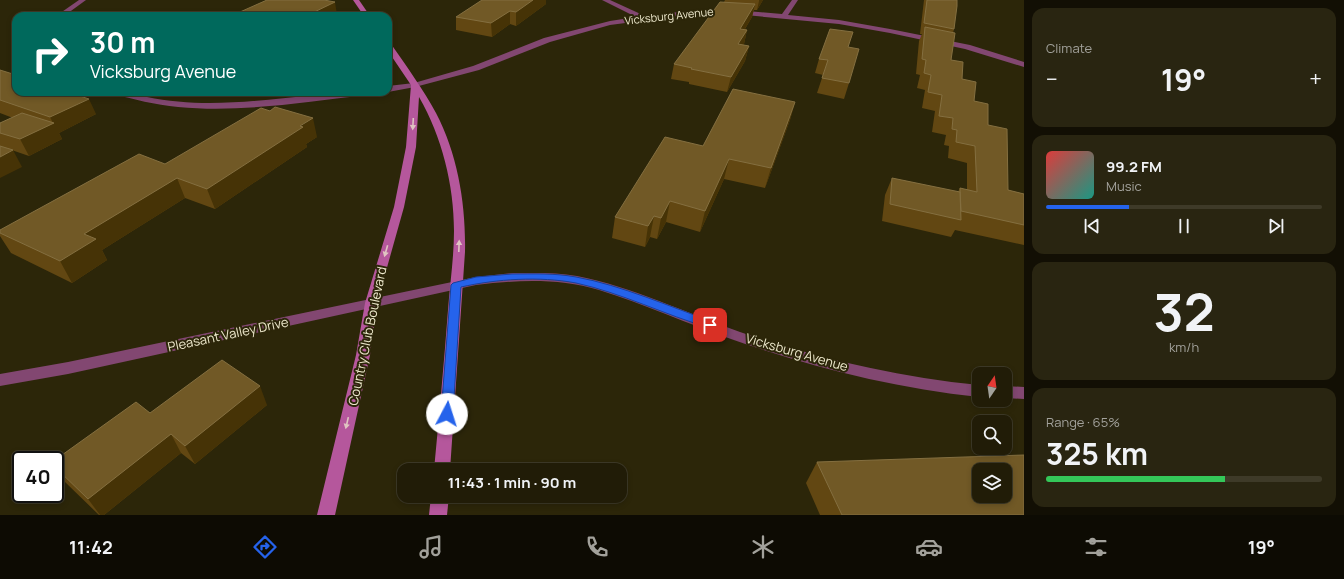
<!DOCTYPE html>
<meta charset="utf-8">
<style>
:root{--surface:#211c07;--page:#292511;--text:#f1f3f6;--muted:#a2a19b;--line:#3e3a28;--accent:#2563eb}
body{margin:0;font-family:Manrope,sans-serif;background:var(--page);color:var(--text);height:100vh;display:flex;flex-direction:column;font-size:15px;white-space:nowrap}
*{box-sizing:border-box;margin:0}
p{font-size:13px;color:var(--muted)}
.icon{flex:none;width:22px;height:22px;fill:none;stroke:currentColor;stroke-width:2;stroke-linecap:round;stroke-linejoin:round}
.map{position:relative;flex:1;overflow:hidden}
.panel{display:flex;flex-direction:column;gap:8px;padding:8px;background:#120f04;width:320px}
.panel>*{flex:none}
.hud{position:absolute;left:12px;top:12px;width:380px;height:84px;border-radius:12px;box-shadow:0 2px 6px #0003,0 0 0 1px var(--line);background:#00695c;color:#fff;overflow:hidden}
.needle{width:26px;rotate:13deg}
.controls{position:absolute;left:972px;top:367px;display:grid;gap:8px}
.controls a{display:grid;place-items:center;width:40px;height:40px;border-radius:8px;background:var(--surface);box-shadow:0 2px 6px #0003,0 0 0 1px var(--line);font-size:20px}
.speed{position:absolute;left:12px;top:451px;display:flex;gap:8px;font-size:20px;font-weight:700;text-align:center}
.speed>*{display:grid;place-content:center;width:52px;height:52px;border-radius:50%;background:var(--surface);box-shadow:0 2px 6px #0003,0 0 0 1px var(--line);line-height:1}
.speed .limit{border:2px solid #111;border-radius:6px;background:#fff;color:#111}
.pin{position:absolute;display:grid;place-items:center;width:34px;height:34px;color:#fff;margin:-17px;border-radius:8px;box-shadow:0 2px 6px #0006}
.me{position:absolute;width:44px;margin:-22px;rotate:5deg;stroke-linejoin:round;filter:drop-shadow(0 0 3px #0008)}
.turn{display:flex;align-items:center;gap:14px;height:84px;padding:0 12px;font-size:18px}
.turn .icon{width:52px;height:52px;stroke-width:2.5}
.turn b{display:block;font-size:28px;line-height:34px}
.big{font-size:30px;font-weight:700;line-height:1.1}
.panel .widget{flex:1;display:flex;flex-direction:column;justify-content:center;gap:6px;min-width:0;padding:0 14px;border-radius:12px;background:var(--page)}
.panel .dial{align-items:center;gap:0}
.dial b{font-size:52px;line-height:1}
.song{display:flex;align-items:center;gap:12px}
.cover{width:48px;height:48px;border-radius:6px;background:linear-gradient(135deg,hsl(0 70% 55%),hsl(170 70% 35%))}
.played{height:4px;border-radius:2px;background:linear-gradient(90deg,var(--accent) 30%,var(--line) 30%)}
.keys{display:flex;justify-content:space-around;direction:ltr}
.heat{display:flex;justify-content:space-between;align-items:center;font-size:22px;direction:ltr}
.charge{height:6px;border-radius:3px;background:linear-gradient(90deg,#34c759 65%,var(--line) 0)}
.trip{position:absolute;left:397px;top:463px;width:230px;height:40px;border-radius:12px;background:var(--surface);box-shadow:0 2px 6px #0003,0 0 0 1px var(--line);font-weight:700;line-height:40px;text-align:center}
.menu{display:flex;height:64px;justify-content:space-around;align-items:center;background:#0d0b03;color:var(--muted)}
.menu .icon{width:28px;height:28px}
.menu .on{color:var(--accent)}
.menu b{font-size:18px;color:var(--text)}
main{display:flex;flex:1;min-height:0}
.map>svg:first-child{display:block}
</style>
<main>
<div class="map">
<svg width="1024" height="515" viewBox="0 0 1024 515">
<rect width="100%" height="100%" fill="#2c2609"/>
<g fill="none" stroke-linecap="round" stroke-linejoin="round">
<!-- street -->
<g fill="#824771" fill-rule="evenodd">
<path d="M79,0H86L64,16H56Z"/>
<path d="M602,0H610L645,16L679,12L724,9L782,14L792,0H798L788,15L839,20L890,29L970,45L1024,62V67L965,49L890,33L839,24L724,13L679,16L610,25L550,42L479,70L415,87L388,92V86L414,83L473,66L544,38L610,21L636,17Z"/>
<path d="M111,92C124,92 134,95 147,97C167,101 189,103 210,103C264,103 317,92 371,92L367,95C304,102 241,113 178,107C155,105 134,99 112,94Z"/>
<path d="M513,273C534,273 556,272 577,276C633,287 686,313 740,332C817,358 898,377 979,385V397C894,388 811,367 731,339C686,323 644,304 599,290C559,278 517,280 476,285L68,374L0,386V374L68,362L476,277Z"/>
<path d="M1005,386L1024,387V399L1005,398Z"/>
</g>
<!-- secondary -->
<g fill="#b5579c" fill-rule="evenodd">
<path d="M353,0H359L370,16H364Z"/>
<path d="M388,44H391C407,67 423,89 436,113C458,155 466,205 465,252L450,470H434C439,417 444,363 448,310C450,283 454,257 454,231C454,185 442,137 419,97L416,147L404,207L377,303L370,355L335,515H317L356,355L365,303L394,207L406,147L411,85L388,51Z"/>
<path d="M431,496H449L447,515H429Z"/>
</g>
</g>
<!-- wall -->
<g fill="#624712">
<path d="M725,0H763L757,10H754L752,17L745,29L747,30L744,44L743,45L749,46L745,61L727,92L689,84V82L671,79L674,64L724,2Z"/>
<path d="M924,0H957L954,29L953,33L951,60L988,125L1008,190L1024,194V245L955,230L951,237L882,221L885,195L892,178L958,192L960,188L967,190V163L948,158L949,146L944,145L946,135L932,132L935,111L922,108L925,90L917,88L920,75L916,74L919,41L922,34H920Z"/>
<path d="M546,4L516,26L510,24L492,37L456,30V17Z"/>
<path d="M848,47L849,83L844,99L817,93L823,75L815,73L819,59Z"/>
<path d="M0,70L96,114L59,133L62,139L29,156L0,146V123L13,118L0,113Z"/>
<path d="M795,102L790,120L765,188L724,179L700,232L666,222L657,239L650,237L645,247L612,238L615,217L703,146Z"/>
<path d="M317,137L306,144L307,147L215,209L185,198L102,250L107,260L72,283L11,253L0,236V230L165,164Z"/>
<path d="M267,405L195,464L181,453L104,515H99L65,482L55,469V460L150,413Z"/>
<path d="M817,462L1024,515H820L806,483Z"/>
</g>
<!-- shaded-wall -->
<g fill="#463306">
<path d="M533,0H546V4L516,26V12Z"/>
<path d="M759,0H763L757,10L759,1Z"/>
<path d="M335,2L337,15L336,16H306Z"/>
<path d="M755,4L752,17L737,42L740,29Z"/>
<path d="M510,11V24L492,37L491,23Z"/>
<path d="M747,30L744,44L735,59L738,44Z"/>
<path d="M749,46L745,61L727,92L731,77Z"/>
<path d="M89,99L96,114L59,133L62,139L29,156L20,139L53,123L50,117Z"/>
<path d="M795,102L790,120L765,188L771,168Z"/>
<path d="M313,118L317,137L306,144L307,147L215,209L207,189Z"/>
<path d="M13,150L22,167L0,178V157Z"/>
<path d="M729,159L724,179L700,232L705,211Z"/>
<path d="M177,178L185,198L102,250L107,260L72,283L60,261L84,234Z"/>
<path d="M670,201L666,222L657,239L661,218Z"/>
<path d="M654,216L650,237L645,247L648,226Z"/>
<path d="M260,386L267,405L195,464L185,446Z"/>
<path d="M171,434L181,453L104,515H100L88,499Z"/>
</g>
<!-- building -->
<g fill="#715926" stroke="#846f40" fill-rule="evenodd">
<path d="M267,0H324L335,2L306,16H231Z"/>
<path d="M482,0H533L516,12L510,11L491,23L456,17Z"/>
<path d="M927,0H957V6L954,29L924,23Z"/>
<path d="M720,2L755,4L740,29L747,30L738,44L749,46L731,77L691,69L692,68L674,64Z"/>
<path d="M925,27L955,33L951,60L963,62L962,79L976,82L974,101L988,104V125L1007,129L1008,190L1024,194V225L961,211L960,188L977,192L975,146L956,142L957,130L952,129L953,118L939,116L942,95L928,92L931,75L924,73L926,60L922,59Z"/>
<path d="M830,29L853,32L848,47L859,49L849,83L822,78L828,60L819,59Z"/>
<path d="M0,70L16,75V92H68L89,99L50,117L0,100Z"/>
<path d="M733,89L795,102L771,168L729,159L705,211L670,201L661,218L654,216L648,226L615,217L665,137L703,146Z"/>
<path d="M275,107L313,118L300,126L303,127L207,189L177,178L84,234L96,239L60,261L0,233V230L139,154L165,164L261,108L270,111Z"/>
<path d="M22,113L54,123L20,139L0,133V123Z"/>
<path d="M0,146L13,150L0,157Z"/>
<path d="M892,178L960,192L961,220L890,204Z"/>
<path d="M222,360L260,386L185,446L171,434L88,499L55,467V460L136,402L150,413Z"/>
<path d="M1024,455V515H842L817,462ZM979,470H1005V496H979Z"/>
</g>
<!-- one-way arrows -->
<defs><path id="oneway-solid" d="M-6-.8H1V-3.2L6.5 0L1 3.2V.8H-6Z"/></defs>
<g fill="#e0c4c1">
<use href="#oneway-solid" transform="translate(413 124) rotate(93)"/>
<use href="#oneway-solid" transform="translate(459 246) rotate(-88)"/>
<use href="#oneway-solid" transform="translate(386 251) rotate(106)"/>
<use href="#oneway-solid" transform="translate(347 423) rotate(103)"/>
</g>
<!-- route -->
<path fill="#2563eb" stroke="#184099" d="M512,274C533,274 555,273 576,277C621,285 670,307 714,322L715,325L714,327L710,328C665,315 622,293 576,283C539,276 497,279 461,287L453,414L451,418L447,419L443,418L441,414L451,285L453,283L476,277Z"/>
<g text-anchor="middle" stroke-width="4" stroke-linejoin="round" paint-order="stroke">
<!-- far-street labels -->
<g font-size="11" fill="#eee9cd" stroke="#2c2609">
<text transform="translate(669 16) rotate(-6)" y="4">Vicksburg Avenue</text>
</g>
<!-- street labels -->
<g font-size="13" fill="#eee9cd" stroke="#2c2609">
<text transform="translate(228 334) rotate(-12)" y="5">Pleasant Valley Drive</text>
<text transform="translate(367 336) rotate(-78)" y="5">Country Club Boulevard</text>
<text transform="translate(797 352) rotate(16)" y="5">Vicksburg Avenue</text>
</g>
</g>
</svg>
<div class="controls">
<a><svg class="needle" viewBox="-14 -14 28 28"><path d="M0-13l5 13h-10z" fill="#e53935"/><path d="M0 13l5-13h-10z" fill="#a2a19b"/></svg></a>
<a><svg class="icon" aria-label="search" viewBox="0 0 24 24"><circle cx="10" cy="10" r="6"/><path d="M15 15l6 6"/></svg></a>
<a><svg class="icon" aria-label="layers" viewBox="0 0 24 24"><path d="M12 4l9 5-9 5-9-5zM3 14l9 5 9-5"/></svg></a>
</div>
<div class="speed"><div class="limit">40</div></div>
<div class="pin" style="left:710px;top:325px;background:#d93025"><svg class="icon" aria-label="arrive" viewBox="0 0 24 24"><path d="M6 21V4h12l-3 4 3 4H6"/></svg></div>
<svg class="me" style="left:447px;top:414px" viewBox="-20 -20 40 40"><circle r="19" fill="#fff"/><path d="M0-13L10 11 0 6-10 11z" fill="#2563eb"/></svg>
<div class="trip">11:43 · 1 min · 90 m</div>
<div class="hud">
<div class="turn"><svg class="icon" aria-label="right" viewBox="0 0 24 24"><path d="M7 20v-9h11M14 6l5 5-5 5"/></svg><div><b>30 m</b>Vicksburg Avenue</div></div>
</div>
</div>
<section class="panel">
<div class="widget"><p>Climate</p>
<div class="heat"><a>−</a><b class="big">19°</b><a>+</a></div>
</div>
<div class="widget">
<div class="song"><i class="cover"></i><div><b>99.2 FM</b><p>Music</p></div></div>
<div class="played"></div>
<div class="keys"><svg class="icon" aria-label="previous" viewBox="0 0 24 24"><path d="M18 5L8 12l10 7zM5 5v14"/></svg><svg class="icon" aria-label="pause" viewBox="0 0 24 24"><path d="M8 5v14M16 5v14"/></svg><svg class="icon" aria-label="next" viewBox="0 0 24 24"><path d="M6 5l10 7-10 7zM19 5v14"/></svg></div>
</div>
<div class="widget dial"><b>32</b><p>km/h</p></div>
<div class="widget"><p>Range · 65%</p><b class="big">325 km</b><div class="charge"></div></div>
</section>
</main>
<nav class="menu">
<b>11:42</b>
<svg class="icon on" aria-label="directions" viewBox="0 0 24 24"><path d="M12 3l9 9-9 9-9-9zM9 14v-3h6M13 9l2 2-2 2"/></svg>
<svg class="icon" aria-label="music" viewBox="0 0 24 24"><path d="M9 18V5l10-2v13"/><circle cx="6" cy="18" r="3"/><circle cx="16" cy="16" r="3"/></svg>
<svg class="icon" aria-label="phone" viewBox="0 0 24 24"><path d="M5 4h4l2 5-3 2q2 4 5 5l2-3 5 2v4C11 20 4 13 5 4z"/></svg>
<svg class="icon" aria-label="climate" viewBox="0 0 24 24"><path d="M12 3v18M4 7l16 10M4 17L20 7"/></svg>
<svg class="icon" aria-label="car" viewBox="0 0 24 24"><path d="M5 17H2v-5l4-1 3-4h7l3 4 3 1v5h-3M9 17h6M6 11h13"/><circle cx="7" cy="17" r="2"/><circle cx="17" cy="17" r="2"/></svg>
<svg class="icon" aria-label="filters" viewBox="0 0 24 24"><path d="M4 7h16M4 17h16"/><circle cx="9" cy="7" r="2"/><circle cx="15" cy="17" r="2"/></svg>
<b>19°</b>
</nav>
